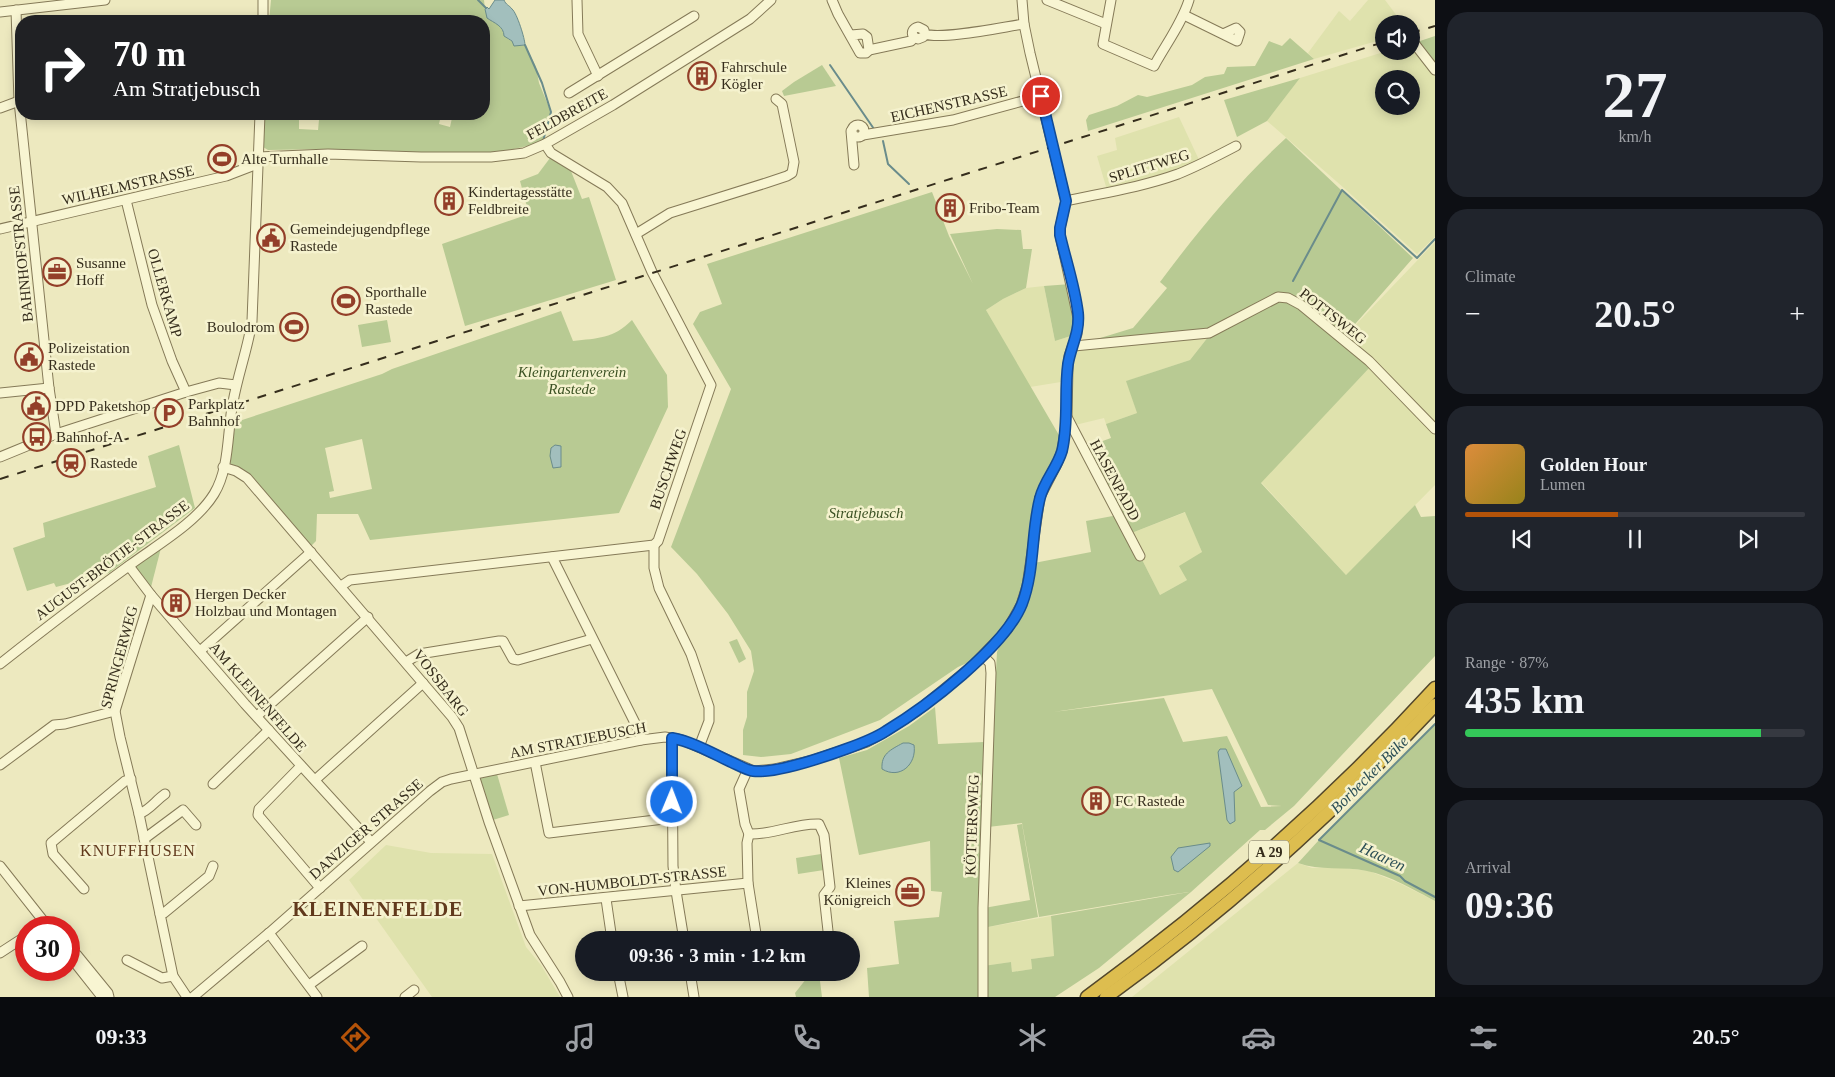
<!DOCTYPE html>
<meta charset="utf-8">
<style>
:root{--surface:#171b24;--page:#20242c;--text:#f1f3f6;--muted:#9ea1a6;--line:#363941;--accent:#b45309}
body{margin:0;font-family:Georgia,serif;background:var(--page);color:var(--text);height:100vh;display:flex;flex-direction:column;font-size:19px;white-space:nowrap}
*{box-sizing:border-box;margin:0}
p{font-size:16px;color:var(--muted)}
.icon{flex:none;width:28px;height:28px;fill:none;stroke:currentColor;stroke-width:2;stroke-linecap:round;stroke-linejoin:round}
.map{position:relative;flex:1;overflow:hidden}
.panel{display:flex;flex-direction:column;gap:12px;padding:12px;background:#0d0f14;width:400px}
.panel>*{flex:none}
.banner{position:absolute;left:15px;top:15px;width:475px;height:105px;border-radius:20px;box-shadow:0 2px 12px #0003;background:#202124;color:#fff;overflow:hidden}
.buttons{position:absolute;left:1375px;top:15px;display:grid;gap:10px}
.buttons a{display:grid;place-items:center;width:45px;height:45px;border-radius:50%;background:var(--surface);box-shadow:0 2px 12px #0003;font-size:25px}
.speed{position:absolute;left:15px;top:916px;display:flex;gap:10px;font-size:25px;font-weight:700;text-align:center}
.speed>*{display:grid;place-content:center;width:65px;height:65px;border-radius:50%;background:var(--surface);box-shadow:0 2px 12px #0003;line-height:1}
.speed .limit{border:8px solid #d22;background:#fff;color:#111}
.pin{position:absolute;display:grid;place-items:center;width:42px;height:42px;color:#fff;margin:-21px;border:2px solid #fff;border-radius:50%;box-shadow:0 1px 5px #0007}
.me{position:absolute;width:55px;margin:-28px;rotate:1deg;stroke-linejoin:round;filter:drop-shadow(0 0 4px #0008)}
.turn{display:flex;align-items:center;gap:18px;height:105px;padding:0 15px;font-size:22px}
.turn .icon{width:65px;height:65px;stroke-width:2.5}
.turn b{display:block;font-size:35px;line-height:42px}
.big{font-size:38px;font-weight:700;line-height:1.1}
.panel .tile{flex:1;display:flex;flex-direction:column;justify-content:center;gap:8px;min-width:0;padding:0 18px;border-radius:20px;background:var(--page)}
.panel .dial{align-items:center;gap:0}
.dial b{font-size:65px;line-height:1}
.song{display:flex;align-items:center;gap:15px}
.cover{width:60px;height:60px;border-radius:8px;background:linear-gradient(135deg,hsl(30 70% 55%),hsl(50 70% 35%))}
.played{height:5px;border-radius:2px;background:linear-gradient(90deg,var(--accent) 45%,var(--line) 45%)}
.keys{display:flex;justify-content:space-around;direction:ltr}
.heat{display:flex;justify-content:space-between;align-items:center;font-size:28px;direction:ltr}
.charge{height:8px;border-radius:4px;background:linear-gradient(90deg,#34c759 87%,var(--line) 0)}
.trip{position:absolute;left:575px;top:931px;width:285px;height:50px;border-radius:25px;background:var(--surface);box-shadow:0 2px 12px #0003;font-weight:700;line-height:50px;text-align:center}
.menu{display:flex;height:80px;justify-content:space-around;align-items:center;background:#090b0e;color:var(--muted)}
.menu .icon{width:35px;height:35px}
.menu .selected{color:var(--accent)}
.menu b{font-size:22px;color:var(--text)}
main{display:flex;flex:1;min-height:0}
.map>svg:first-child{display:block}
</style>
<main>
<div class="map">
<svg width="1435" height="997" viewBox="0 0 1435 997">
<rect width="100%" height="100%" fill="#ede9bf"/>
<!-- farmland -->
<g fill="#dfe2ad" fill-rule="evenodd">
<path d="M1368,0H1385L1403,24H1384V39L1314,59L1308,53L1339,11L1350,21Z"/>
<path d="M1411,44L1435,71V237L1417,254L1344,188L1267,121L1300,78L1387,51H1411ZM1384,79H1411V106H1384Z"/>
<path d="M1179,117L1200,162L1173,173L1107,190L1097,156L1117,150L1115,138Z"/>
<path d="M1435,242V485L1346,575L1261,482L1372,365L1342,339Z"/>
<path d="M1044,286L1055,341L1077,334L1074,345L1212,332L1190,360L1127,381L1137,413L1106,424L1104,418L1071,426L1067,381L1030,387L986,310L1003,299L1026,288Z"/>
<path d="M1186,512L1202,552L1187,580L1160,595L1129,534Z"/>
<path d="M386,845L431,853L492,854L526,947L541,965L560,997H432L349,880Z"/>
<path d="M1298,863L1312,868L1336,867L1369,871L1399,883L1435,901V997H1132Z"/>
<path d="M1051,916L1054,956L1031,959L1032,969L1012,972L1011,962L983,966V928Z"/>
</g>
<!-- green -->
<g fill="#b8ca93" fill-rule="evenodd">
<path d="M271,0H484L485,9L491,20L499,25L508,39L521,46L525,45L536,67L539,83L551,112L549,124L541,143L491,154H421L329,149L268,150L263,147L265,114H287V120H299V129L318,130L319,120H324V114H484V21H269ZM441,115L452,118L450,127L439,124Z"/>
<path d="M1435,36V70L1414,43Z"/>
<path d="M1290,38L1314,59L1088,131L1086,120L1089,115L1117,106L1138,95L1147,97L1192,85L1205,77L1224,74L1227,67L1255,66L1269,41L1282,46Z"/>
<path d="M822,65L836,86L784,96L782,91L794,82Z"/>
<path d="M1300,78L1267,121L1237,137L1224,100Z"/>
<path d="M1286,138L1413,258L1342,339L1372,365L1261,483L1346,575L1415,505L1421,517L1435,516V656L1294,806L1265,830H1260L1191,892L1099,968L1055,997H869L867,968L899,964L894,921L939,917L942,892L931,891L930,841L859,855L839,758L867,750L909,726L935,707L938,744L984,742V908L1030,900L1017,825L1022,824L1038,917L983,928V966L1011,962L1012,972L1032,969L1031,959L1054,956L1051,916L1189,892L1168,895L1039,917L1022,823L988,827L997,652L1000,645L1028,602L1034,563L1091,552L1086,521L1118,515L1083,448L1111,438L1106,424L1137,413L1126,381L1190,360L1212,332L1074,346L1133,328L1167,288L1160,282C1198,231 1239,181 1286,138ZM1185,512L1202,552L1179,566L1187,580L1160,595L1129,534ZM1212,689L1268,805L1282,806L1261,807L1227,736L1183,742L1164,698L1053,712Z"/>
<path d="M550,158L571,171L582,199L589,197L616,280L465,326L442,244L529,214L520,181L538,174Z"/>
<path d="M932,192L949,236L973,284L950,234L997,229L1021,230L1023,249H1032L1026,288L1003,299L986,310L1063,442L1045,485L1027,586L1011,624L976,659L958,667L880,720L791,754L761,757L743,755V730L747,717V692L754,671L751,651L728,614L697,574L671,547L731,389L693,324L700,312L722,304L707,264Z"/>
<path d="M1071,284L1077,334L1055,341L1044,286Z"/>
<path d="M561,311L573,341C598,338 613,339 632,320L667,375L668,407L619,513L370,540L358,514H317L316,541L311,546L229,462L236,422L382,374L392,369ZM362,439L372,489L330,498L329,492L334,491L325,448Z"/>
<path d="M387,320L391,342L362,347L358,325Z"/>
<path d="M179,445L195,508L109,573L56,587L54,583L27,591L13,548L45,537L43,523L156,487L148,456Z"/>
<path d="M162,544L150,591L132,566Z"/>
<path d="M737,639L746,659L739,663L729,642Z"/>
<path d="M1435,725V901C1416,891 1389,875 1367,871C1344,866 1320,871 1298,863L1319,840Z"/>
<path d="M497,774L509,815L493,820L479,780L481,778Z"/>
<path d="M821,854L824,870L798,874L796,858Z"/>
<path d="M819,973L822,997H796L795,993L810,974Z"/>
</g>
<!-- water -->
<g fill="#a2bfbd" stroke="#6a8c8b">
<path d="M495,0H504C506,5 509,5 512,9C517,13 525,39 525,45L514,46L512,41L504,36C504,26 494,23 487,18L485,9L487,7L489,9Z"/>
<path d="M555,445L561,446V467L553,468L550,456L551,448Z"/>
<path d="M903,743H909L914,745C917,764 900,780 882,769C881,754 890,750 903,743Z"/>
<path d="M1220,749H1226L1242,786L1234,792L1235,821L1230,824L1227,820L1218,752Z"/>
<path d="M1210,843V846L1178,872L1174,870L1171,857L1178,848Z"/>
</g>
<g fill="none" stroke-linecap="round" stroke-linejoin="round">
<!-- stream -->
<g stroke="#6a8c8b" stroke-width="2">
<path d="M478,0L486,8"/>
<path d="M525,45L542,83L551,112L543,141"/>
<path d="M830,65L874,129"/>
<path d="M883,141L888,164L909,184"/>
<path d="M1293,281L1342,190L1417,258L1435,239"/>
<path d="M1435,724L1319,840L1400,876L1405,881L1435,897"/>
</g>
<defs>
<g id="minor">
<path d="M577,0L578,34L598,76"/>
<path d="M832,0L838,14L860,53H866L869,50L867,37L863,34L851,35"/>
<path d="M1047,0L1106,24"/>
<path d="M1111,0L1103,44L1154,66C1166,44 1182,23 1189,0"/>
<path d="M16,10L19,101L49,388L56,434"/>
<path d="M0,12L105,0"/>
<path d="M1184,15L1237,41L1240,32L1236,28L1223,34"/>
<path d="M263,21V0"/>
<path d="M925,34L923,37L918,39L913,36C911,31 914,28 918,27L924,30L925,34C942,40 1003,27 1024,24"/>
<path d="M1414,43L1435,70"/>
<path d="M869,50L911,41L914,38"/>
<path d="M569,93L694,16"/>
<path d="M0,108L19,101"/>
<circle cx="858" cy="131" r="6"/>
<path d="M851,131L854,165"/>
<path d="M863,135L953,120L1041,96"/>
<path d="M258,157L328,154L421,157H491L524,153L545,144L613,105L750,19L771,0"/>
<path d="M126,200L152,305L172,361L186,392"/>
<path d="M1066,201C1103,193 1142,187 1178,174C1198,166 1217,156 1236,146"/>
<path d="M0,229L226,176L252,166L257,165"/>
<path d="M636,234L670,213L766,183L787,176L792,173L794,162L782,104L776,99"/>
<path d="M1074,346L1209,333L1278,297L1288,298L1301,305L1369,361L1435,429"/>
<path d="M0,393L49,388"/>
<path d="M1067,417L1140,556"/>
<path d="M0,457L56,434L186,392L219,383L236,385"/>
<path d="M223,467L236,471L247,478L452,717L459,728L489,822L530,935L560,982L568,997"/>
<path d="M654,545V568L659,588L691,654L709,707V721L699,747"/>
<path d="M552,557L640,733L641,740"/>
<path d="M129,566L151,595L245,704L371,842"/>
<path d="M341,586L350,580L654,545L658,541L711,385L652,272L622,203L607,187L551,153L545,144"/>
<path d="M151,595L115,711L120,737L139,814L173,976L187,997"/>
<path d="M200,651L311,552"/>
<path d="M983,656L990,663L991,673L983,908V997"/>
<path d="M406,662L419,654L499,641H503L513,659L518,660L592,639"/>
<path d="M0,664C43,630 86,597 130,565C157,545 196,523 214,494C230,468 227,431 233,402C238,374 248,348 252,321L260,114"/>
<path d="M257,716L368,617"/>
<path d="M672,738L673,866L676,891L684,940"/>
<path d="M535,762L549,833L672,818"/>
<path d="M0,765L54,725L65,724L115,711"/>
<path d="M301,766L259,809L258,815L320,888"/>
<path d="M748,769L739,789L745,824L749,834C773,835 795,823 819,824L824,835L830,887L824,895L829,940"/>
<path d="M315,780L423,683"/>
<path d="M213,784L269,730"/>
<path d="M139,814C150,810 155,801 165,794"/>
<path d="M749,834L747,843L748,883L757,940"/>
<path d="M144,839L183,810L196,825"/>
<path d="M0,866L49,928"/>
<path d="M84,889L53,854L51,843L125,781L131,779"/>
<path d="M606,899L612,940"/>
<path d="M519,906L748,883"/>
<path d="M160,914L164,913L209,876L213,866"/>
<path d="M269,933L317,997"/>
<path d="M69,950L77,955L108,993L109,997"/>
<path d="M69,951L72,959L102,997"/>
<path d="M0,953L26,936"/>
<path d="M127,960L162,978L173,976"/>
<path d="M618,972L623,997"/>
<path d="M690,972L694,997"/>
<path d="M309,985L362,946"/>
<path d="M193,997L269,933L430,791L442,782L451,779L641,740L665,737L682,740L754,771L774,769L813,760L867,742L885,732L916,712L972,666L1007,630L1021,605L1027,586L1040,497L1057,464L1062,451L1067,417L1068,366L1069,356L1077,334L1078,318L1060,235V228L1066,201L1030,53L1024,24L1022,0"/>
<path d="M405,997L414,990"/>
</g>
<g id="highway">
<path d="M1087,997C1213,905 1330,803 1435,688"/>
<path d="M1106,997C1226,911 1335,812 1435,705"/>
</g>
</defs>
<!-- minor casing -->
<use href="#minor" stroke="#857a58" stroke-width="11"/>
<!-- highway casing -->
<use href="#highway" stroke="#53472c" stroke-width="15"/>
<!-- minor -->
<use href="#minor" stroke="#f8f5d2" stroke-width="9"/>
<!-- highway -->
<use href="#highway" stroke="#ddbd4f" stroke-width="12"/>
<!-- rail -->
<g stroke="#352d1c" stroke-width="2" stroke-dasharray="9 9" stroke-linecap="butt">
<path d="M1411,33L1435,26"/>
<path d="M0,479L1384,42"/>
</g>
</g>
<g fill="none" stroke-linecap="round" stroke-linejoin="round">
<defs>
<path id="route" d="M672,802V738C693,742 712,753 731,762C738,765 746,770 753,771C776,774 824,757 846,749C860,744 874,739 886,731C926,707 1005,647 1022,604C1035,570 1031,532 1040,498C1044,481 1057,468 1062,451C1069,422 1064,393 1068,364C1071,346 1080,332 1078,313C1075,287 1066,261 1060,235V228L1066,201L1041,96"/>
</defs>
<!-- route casing -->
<use href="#route" stroke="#114b97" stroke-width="12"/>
<!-- route -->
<use href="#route" stroke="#1a73e8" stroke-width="9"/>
</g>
<!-- icons -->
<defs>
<symbol id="building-ring" viewBox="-11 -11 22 22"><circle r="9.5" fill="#f5f2ce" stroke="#933f29" stroke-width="1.5"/><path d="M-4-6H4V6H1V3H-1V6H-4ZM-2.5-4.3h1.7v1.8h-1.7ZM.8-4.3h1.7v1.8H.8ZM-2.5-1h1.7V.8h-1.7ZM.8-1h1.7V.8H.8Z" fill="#933f29"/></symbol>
<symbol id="stadium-ring" viewBox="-11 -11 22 22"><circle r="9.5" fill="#f5f2ce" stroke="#933f29" stroke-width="1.5"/><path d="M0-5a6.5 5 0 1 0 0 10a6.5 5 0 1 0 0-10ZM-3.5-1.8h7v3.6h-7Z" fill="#933f29"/></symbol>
<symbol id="civic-ring" viewBox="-11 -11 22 22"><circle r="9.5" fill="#f5f2ce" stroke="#933f29" stroke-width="1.5"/><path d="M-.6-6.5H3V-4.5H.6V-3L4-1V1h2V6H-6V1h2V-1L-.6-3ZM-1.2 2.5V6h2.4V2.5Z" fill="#933f29"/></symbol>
<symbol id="office-ring" viewBox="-11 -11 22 22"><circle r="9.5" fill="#f5f2ce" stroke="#933f29" stroke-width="1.5"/><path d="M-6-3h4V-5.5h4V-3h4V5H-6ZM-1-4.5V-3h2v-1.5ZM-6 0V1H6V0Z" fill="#933f29"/></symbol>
<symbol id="parking-ring" viewBox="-11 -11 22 22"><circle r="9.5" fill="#f5f2ce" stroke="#933f29" stroke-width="1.5"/><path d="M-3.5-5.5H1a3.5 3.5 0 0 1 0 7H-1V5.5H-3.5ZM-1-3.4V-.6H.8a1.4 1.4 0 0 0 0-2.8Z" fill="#933f29"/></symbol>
<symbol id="bus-ring" viewBox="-11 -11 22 22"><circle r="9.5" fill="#f5f2ce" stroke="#933f29" stroke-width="1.5"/><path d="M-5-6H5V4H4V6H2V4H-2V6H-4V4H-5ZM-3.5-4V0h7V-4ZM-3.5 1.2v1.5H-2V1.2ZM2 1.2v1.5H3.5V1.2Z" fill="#933f29"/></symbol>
<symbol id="station-ring" viewBox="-11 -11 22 22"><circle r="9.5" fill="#f5f2ce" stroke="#933f29" stroke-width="1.5"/><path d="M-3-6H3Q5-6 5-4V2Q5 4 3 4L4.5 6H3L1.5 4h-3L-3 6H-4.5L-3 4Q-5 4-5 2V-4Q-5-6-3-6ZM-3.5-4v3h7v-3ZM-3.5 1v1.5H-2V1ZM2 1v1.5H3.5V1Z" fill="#933f29"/></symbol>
</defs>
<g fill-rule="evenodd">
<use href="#building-ring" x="686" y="60" width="32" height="32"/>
<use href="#stadium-ring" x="206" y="143" width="32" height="32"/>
<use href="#building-ring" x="433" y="185" width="32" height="32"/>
<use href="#building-ring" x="934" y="192" width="32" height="32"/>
<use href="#civic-ring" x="255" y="222" width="32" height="32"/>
<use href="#office-ring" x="41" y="256" width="32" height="32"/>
<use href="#stadium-ring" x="330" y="285" width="32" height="32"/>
<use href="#stadium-ring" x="278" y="311" width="32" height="32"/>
<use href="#civic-ring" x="13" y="341" width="32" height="32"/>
<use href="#civic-ring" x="20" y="390" width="32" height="32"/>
<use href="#parking-ring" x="153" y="397" width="32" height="32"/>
<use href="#bus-ring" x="21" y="421" width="32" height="32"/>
<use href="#station-ring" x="55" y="447" width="32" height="32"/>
<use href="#building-ring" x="160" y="587" width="32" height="32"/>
<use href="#building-ring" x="1080" y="785" width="32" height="32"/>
<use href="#office-ring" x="894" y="876" width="32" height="32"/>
</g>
<g text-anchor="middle" stroke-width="5" stroke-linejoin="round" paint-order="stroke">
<!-- shield labels -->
<rect fill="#f5f2ce" stroke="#6f6851" stroke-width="1" x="1249" y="840.5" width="40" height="23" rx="4"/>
<g font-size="14" font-weight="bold" fill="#352d1c">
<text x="1269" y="857">A 29</text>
</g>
<!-- poi labels -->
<g font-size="15" fill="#352d1c" stroke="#f5f2ce" text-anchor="start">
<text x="721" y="72">Fahrschule<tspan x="721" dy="17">Kögler</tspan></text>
<text x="241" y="164">Alte Turnhalle</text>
<text x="468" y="197">Kindertagesstätte<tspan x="468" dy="17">Feldbreite</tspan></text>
<text x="969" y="213">Fribo-Team</text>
<text x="290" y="234">Gemeindejugendpflege<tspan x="290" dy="17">Rastede</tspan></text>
<text x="76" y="268">Susanne<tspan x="76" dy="17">Hoff</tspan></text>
<text x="365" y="297">Sporthalle<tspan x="365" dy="17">Rastede</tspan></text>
<text x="275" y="332" text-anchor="end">Boulodrom</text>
<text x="48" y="353">Polizeistation<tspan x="48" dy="17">Rastede</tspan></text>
<text x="188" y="409">Parkplatz<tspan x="188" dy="17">Bahnhof</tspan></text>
<text x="55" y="411">DPD Paketshop</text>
<text x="56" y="442">Bahnhof-A</text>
<text x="90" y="468">Rastede</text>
<text x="195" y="599">Hergen Decker<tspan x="195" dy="17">Holzbau und Montagen</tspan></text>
<text x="1115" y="806">FC Rastede</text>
<text x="891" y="888" text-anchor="end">Kleines<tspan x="891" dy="17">Königreich</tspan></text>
</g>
<!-- street labels -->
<g font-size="15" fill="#352d1c" stroke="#f5f2ce">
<text transform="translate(949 104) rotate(-13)" y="5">EICHENSTRASSE</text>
<text transform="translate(567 114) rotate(-29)" y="5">FELDBREITE</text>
<text transform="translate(1149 166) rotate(-17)" y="5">SPLITTWEG</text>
<text transform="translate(128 185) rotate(-13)" y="5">WILHELMSTRASSE</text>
<text transform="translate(21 254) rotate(-96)" y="5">BAHNHOFSTRASSE</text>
<text transform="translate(165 293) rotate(74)" y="5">OLLERKAMP</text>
<text transform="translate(1333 316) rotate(38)" y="5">POTTSWEG</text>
<text transform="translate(668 469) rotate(-71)" y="5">BUSCHWEG</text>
<text transform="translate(1115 480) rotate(62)" y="5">HASENPADD</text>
<text transform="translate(112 560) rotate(-37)" y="5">AUGUST-BRÖTJE-STRASSE</text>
<text transform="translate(119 657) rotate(-75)" y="5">SPRINGERWEG</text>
<text transform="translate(441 683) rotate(52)" y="5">VOSSBARG</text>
<text transform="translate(258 697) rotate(49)" y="5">AM KLEINENFELDE</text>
<text transform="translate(578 740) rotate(-11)" y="5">AM STRATJEBUSCH</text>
<text transform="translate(972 825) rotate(-88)" y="5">KÖTTERSWEG</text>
<text transform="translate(366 829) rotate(-41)" y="5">DANZIGER STRASSE</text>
<text transform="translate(632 881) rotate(-6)" y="5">VON-HUMBOLDT-STRASSE</text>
</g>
<!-- park labels -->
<g font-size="15" font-style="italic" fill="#3b5123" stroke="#f5f2ce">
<text x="572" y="377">Kleingartenverein<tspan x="572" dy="17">Rastede</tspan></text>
<text x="866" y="518">Stratjebusch</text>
</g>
<!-- water labels -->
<g font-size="16" font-style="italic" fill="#2b4e55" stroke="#f5f2ce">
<text transform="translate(1369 774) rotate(-45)" y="6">Borbecker Bäke</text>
<text transform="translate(1383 856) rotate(25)" y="6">Haaren</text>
</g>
<!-- neighbourhood labels -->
<g font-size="16" letter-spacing="1" fill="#61391c" stroke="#f5f2ce">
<text x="138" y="856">KNUFFHUSEN</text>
</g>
<!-- district labels -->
<g font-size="20" font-weight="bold" letter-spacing="1" fill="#61391c" stroke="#f5f2ce">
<text x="378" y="916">KLEINENFELDE</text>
</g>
</g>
</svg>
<div class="buttons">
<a><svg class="icon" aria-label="sound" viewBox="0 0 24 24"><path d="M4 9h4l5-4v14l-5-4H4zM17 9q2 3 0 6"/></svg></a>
<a><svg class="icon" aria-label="search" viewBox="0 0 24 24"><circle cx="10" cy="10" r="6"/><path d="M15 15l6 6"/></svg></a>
</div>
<div class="speed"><div class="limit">30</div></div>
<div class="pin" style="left:1041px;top:96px;background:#d93025"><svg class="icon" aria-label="arrive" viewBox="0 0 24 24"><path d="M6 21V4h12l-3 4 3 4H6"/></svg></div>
<svg class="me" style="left:672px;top:802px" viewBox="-20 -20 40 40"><circle r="17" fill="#1a73e8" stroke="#fff" stroke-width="3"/><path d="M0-11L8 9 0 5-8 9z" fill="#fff"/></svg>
<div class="trip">09:36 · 3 min · 1.2 km</div>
<div class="banner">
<div class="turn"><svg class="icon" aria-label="right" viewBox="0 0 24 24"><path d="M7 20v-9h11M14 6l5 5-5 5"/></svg><div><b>70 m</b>Am Stratjebusch</div></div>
</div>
</div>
<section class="panel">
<div class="tile dial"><b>27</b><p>km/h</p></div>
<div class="tile"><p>Climate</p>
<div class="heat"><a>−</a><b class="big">20.5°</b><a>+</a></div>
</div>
<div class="tile">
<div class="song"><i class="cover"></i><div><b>Golden Hour</b><p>Lumen</p></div></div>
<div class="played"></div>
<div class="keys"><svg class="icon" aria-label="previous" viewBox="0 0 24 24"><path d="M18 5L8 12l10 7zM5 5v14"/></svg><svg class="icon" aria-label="pause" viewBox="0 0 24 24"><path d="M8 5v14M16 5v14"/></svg><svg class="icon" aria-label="next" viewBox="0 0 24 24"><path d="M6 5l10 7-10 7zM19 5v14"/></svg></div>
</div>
<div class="tile"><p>Range · 87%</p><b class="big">435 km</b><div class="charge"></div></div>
<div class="tile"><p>Arrival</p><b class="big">09:36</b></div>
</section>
</main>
<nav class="menu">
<b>09:33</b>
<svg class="icon selected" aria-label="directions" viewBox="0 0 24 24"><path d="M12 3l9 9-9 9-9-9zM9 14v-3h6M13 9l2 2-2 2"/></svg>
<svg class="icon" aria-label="music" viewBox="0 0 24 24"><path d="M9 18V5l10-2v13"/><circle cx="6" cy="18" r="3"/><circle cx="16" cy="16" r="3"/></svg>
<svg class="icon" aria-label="phone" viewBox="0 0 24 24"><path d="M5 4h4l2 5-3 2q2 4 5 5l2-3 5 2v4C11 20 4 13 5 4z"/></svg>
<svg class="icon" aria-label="climate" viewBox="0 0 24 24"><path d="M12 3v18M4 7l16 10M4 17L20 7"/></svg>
<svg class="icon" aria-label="car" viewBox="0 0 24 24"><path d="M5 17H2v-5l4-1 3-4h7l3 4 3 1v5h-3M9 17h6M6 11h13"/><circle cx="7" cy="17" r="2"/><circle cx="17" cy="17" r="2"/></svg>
<svg class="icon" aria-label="filters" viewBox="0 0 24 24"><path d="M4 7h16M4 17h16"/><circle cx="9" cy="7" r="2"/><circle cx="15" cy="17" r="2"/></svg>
<b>20.5°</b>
</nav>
